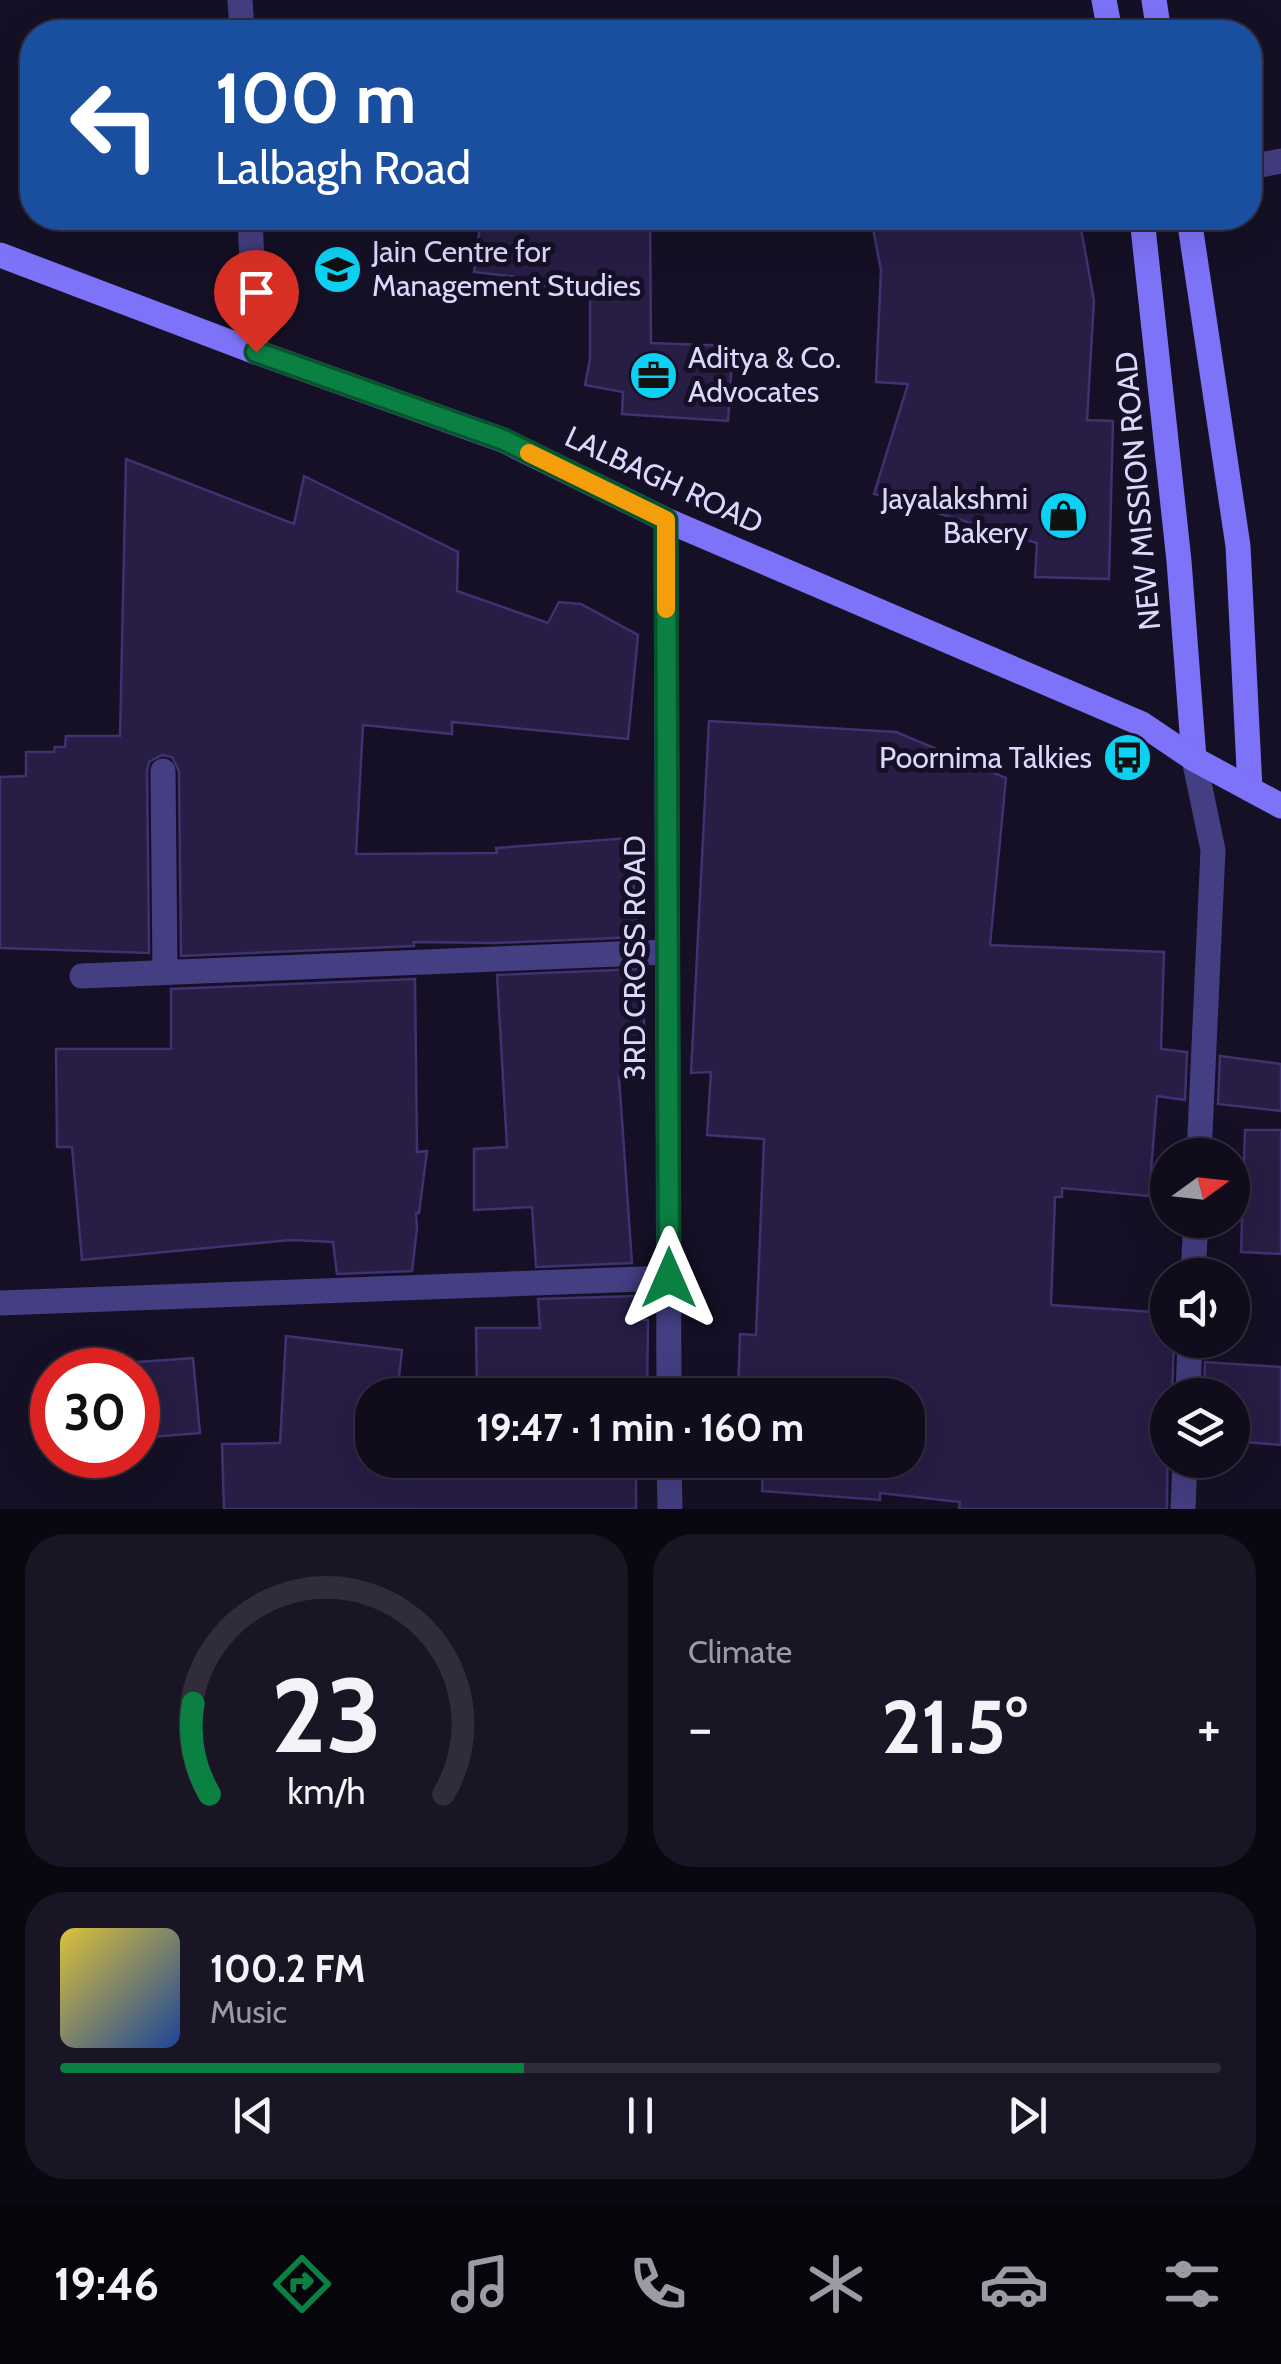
<!DOCTYPE html>
<meta charset="utf-8">
<style>
:root{--surface:#100c1c;--page:#191525;--text:#f1f3f6;--muted:#9c9ba3;--line:#302c3b;--accent:#0b8043}
body{margin:0;font-family:Cabin,sans-serif;background:var(--page);color:var(--text);height:100vh;display:flex;flex-direction:column;font-size:38px;white-space:nowrap}
*{box-sizing:border-box;margin:0}
p{font-size:32px;color:var(--muted)}
.icon{flex:none;width:55px;height:55px;fill:none;stroke:currentColor;stroke-width:2;stroke-linecap:round;stroke-linejoin:round}
.map{position:relative;height:1509px;overflow:hidden}
.sheet{display:flex;flex-direction:column;gap:25px;padding:25px;background:#09070f;flex:1}
.sheet>*{flex:none}
.hud{position:absolute;left:20px;top:20px;width:1242px;height:210px;border-radius:40px;box-shadow:0 10px 40px #0002,0 0 0 2px var(--line);background:#1a4fa0;color:#fff;overflow:hidden}
.needle{width:65px;rotate:75deg}
.controls{position:absolute;left:1150px;top:1138px;display:grid;gap:20px}
.controls a{display:grid;place-items:center;width:100px;height:100px;border-radius:50%;background:var(--surface);box-shadow:0 10px 40px #0002,0 0 0 2px var(--line);font-size:50px}
.speed{position:absolute;left:30px;top:1348px;display:flex;gap:20px;font-size:50px;font-weight:700;text-align:center}
.speed>*{display:grid;place-content:center;width:130px;height:130px;border-radius:50%;background:var(--surface);box-shadow:0 10px 40px #0002,0 0 0 2px var(--line);line-height:1}
.speed .limit{border:15px solid #d22;background:#fff;color:#111}
.pin{position:absolute;display:grid;place-items:center;width:85px;height:85px;color:#fff;margin:-102px -42px;border-radius:50% 50% 50% 0;rotate:-45deg;box-shadow:0 0 10px #0007}
.pin .icon{rotate:45deg}
.me{position:absolute;width:110px;margin:-55px;rotate:0deg;stroke-linejoin:round;filter:drop-shadow(0 0 8px #0008)}
.turn{display:flex;align-items:center;gap:35px;height:210px;padding:0 30px;font-size:45px}
.turn .icon{width:130px;height:130px;stroke-width:2.5}
.turn b{display:block;font-size:70px;line-height:85px}
.big{font-size:75px;font-weight:700;line-height:1.1}
.sheet .tile{flex:1;display:flex;flex-direction:column;justify-content:center;gap:15px;min-width:0;padding:0 35px;border-radius:40px;background:var(--page)}
.sheet .dial{align-items:center;gap:0}
.dial svg{height:260px;overflow:visible;fill:none;stroke:var(--line);stroke-width:7;stroke-linecap:round;text-anchor:middle}
.dial text{fill:var(--text);stroke:none}
.song{display:flex;align-items:center;gap:30px}
.cover{width:120px;height:120px;border-radius:15px;background:linear-gradient(135deg,hsl(50 70% 55%),hsl(220 70% 35%))}
.played{height:10px;border-radius:5px;background:linear-gradient(90deg,var(--accent) 40%,var(--line) 40%)}
.keys{display:flex;justify-content:space-around;direction:ltr}
.heat{display:flex;justify-content:space-between;align-items:center;font-size:55px;direction:ltr}
.sheet .tiles{flex:1;display:grid;gap:25px;grid-template-columns:1fr 1fr}
.tile:last-child{grid-column:span 2}
.trip{position:absolute;left:355px;top:1378px;width:570px;height:100px;border-radius:40px;background:var(--surface);box-shadow:0 10px 40px #0002,0 0 0 2px var(--line);font-weight:700;line-height:100px;text-align:center}
.tabs{display:flex;height:160px;justify-content:space-around;align-items:center;background:#06050b;color:var(--muted)}
.tabs .icon{width:70px;height:70px}
.tabs .selected{color:var(--accent)}
.tabs b{font-size:45px;color:var(--text)}
.map>svg:first-child{display:block}
</style>
<div class="map">
<svg width="1281" height="1509" viewBox="0 0 1281 1509">
<rect width="100%" height="100%" fill="#151025"/>
<!-- building -->
<g fill="#271d45" stroke="#403170" stroke-width="2.5">
<path d="M481,218H650L651,343L733,346L728,421L622,414L623,392L585,385L590,359V288L524,285L525,278L474,272Z"/>
<path d="M871,218H1079L1094,300L1087,420L1113,421L1109,579L1035,577L1037,543L874,494L908,384L876,382L881,270Z"/>
<path d="M126,459L294,524L304,476L458,552L457,591L548,623L559,602L581,604L638,635L628,739L452,722V734L363,725L356,854L497,853L496,848L630,838L638,937L495,943L414,942V946L181,956L179,771L172,757L162,755L149,762L147,771L149,953L0,948V777L26,776V752H54L55,747H65L66,736H120Z"/>
<path d="M709,721L896,732L1006,778L990,945L1164,952L1161,1049L1187,1052L1185,1100L1157,1096L1149,1196L1062,1188V1197H1055L1051,1305L1168,1313V1340H1174L1172,1395H1168L1167,1509H959L960,1502L880,1493V1500L762,1491L764,1460H908V1395H738L740,1334L756,1335L764,1139L707,1135L711,1072L691,1073Z"/>
<path d="M640,969L648,1075L619,1077L632,1263L536,1267L532,1207L474,1210V1149L507,1147L497,975Z"/>
<path d="M415,979L417,1152L427,1151L419,1213H416L417,1228L412,1271L337,1274L333,1242L291,1240L82,1260L72,1147H57L56,1049H171V989Z"/>
<path d="M1220,1056L1281,1064V1111L1218,1104Z"/>
<path d="M1245,1130H1281V1254L1241,1252Z"/>
<path d="M635,1296L636,1319L648,1320L647,1395H477L476,1328H540L538,1299Z"/>
<path d="M286,1336L402,1350L397,1395H372V1460H636V1509H224L222,1444L280,1443Z"/>
<path d="M193,1358L200,1433L139,1438L138,1362Z"/>
<path d="M1205,1362L1281,1367V1445L1232,1441V1395H1204Z"/>
</g>
<g fill="none" stroke-linecap="round" stroke-linejoin="round">
<!-- minor -->
<g stroke="#443e82" stroke-width="25">
<path d="M240,0L242,32"/>
<path d="M1250,167L1281,161"/>
<path d="M250,218L256,352"/>
<path d="M666,520L669,1395"/>
<path d="M1194,759L1213,850L1199,1155"/>
<path d="M163,771L165,972"/>
<path d="M82,976L667,952"/>
<path d="M1193,1275L1196,1220"/>
<path d="M0,1303L669,1278"/>
<path d="M1188,1395L1190,1340"/>
<path d="M669,1460L670,1509"/>
<path d="M1183,1509L1185,1460"/>
</g>
<!-- secondary -->
<g stroke="#7d73f8" stroke-width="25">
<path d="M1104,0L1110,32"/>
<path d="M1154,0L1159,32"/>
<path d="M1142,218L1179,561L1194,759"/>
<path d="M1189,218L1238,546L1250,789"/>
<path d="M0,255L256,352L503,440L666,520L1142,724L1194,759L1281,806"/>
</g>
</g>
<g fill="none" stroke-linecap="round" stroke-linejoin="round">
<defs>
<path id="route" d="M256,352L504,440L666,520L669,1278"/>
</defs>
<!-- route casing -->
<use href="#route" stroke="#07532c" stroke-width="25"/>
<!-- route -->
<use href="#route" stroke="#0b8043" stroke-width="18"/>
<!-- slow -->
<path stroke="#f59e0b" stroke-width="18" d="M529,453L666,520V609"/>
</g>
<!-- icons -->
<defs>
<symbol id="university-disc" viewBox="-11 -11 22 22"><circle r="9.5" fill="#0dd1f3" stroke="#151025"/><path d="M0-5L7-2L0 1L-7-2ZM-4 1L0 2.5L4 1V4Q0 6-4 4Z" fill="#111"/></symbol>
<symbol id="office-disc" viewBox="-11 -11 22 22"><circle r="9.5" fill="#0dd1f3" stroke="#151025"/><path d="M-6-3h4V-5.5h4V-3h4V5H-6ZM-1-4.5V-3h2v-1.5ZM-6 0V1H6V0Z" fill="#111"/></symbol>
<symbol id="shop-disc" viewBox="-11 -11 22 22"><circle r="9.5" fill="#0dd1f3" stroke="#151025"/><path d="M-5-2.5h2.3a2.7 3.5 0 0 1 5.4 0H5L5.5 6h-11ZM-1.5-2.5h3a1.5 2.3 0 0 0-3 0Z" fill="#111"/></symbol>
<symbol id="bus-disc" viewBox="-11 -11 22 22"><circle r="9.5" fill="#0dd1f3" stroke="#151025"/><path d="M-5-6H5V4H4V6H2V4H-2V6H-4V4H-5ZM-3.5-4V0h7V-4ZM-3.5 1.2v1.5H-2V1.2ZM2 1.2v1.5H3.5V1.2Z" fill="#111"/></symbol>
</defs>
<g fill-rule="evenodd">
<use href="#university-disc" x="310" y="242" width="55" height="55"/>
<use href="#office-disc" x="626" y="348" width="55" height="55"/>
<use href="#shop-disc" x="1036" y="488" width="55" height="55"/>
<use href="#bus-disc" x="1100" y="730" width="55" height="55"/>
</g>
<g text-anchor="middle" stroke-width="10" stroke-linejoin="round" paint-order="stroke">
<!-- poi labels -->
<g font-size="30" fill="#ddd7fd" stroke="#151025" text-anchor="start">
<text x="372" y="262">Jain Centre for<tspan x="372" dy="34">Management Studies</tspan></text>
<text x="688" y="368">Aditya &amp; Co.<tspan x="688" dy="34">Advocates</tspan></text>
<text x="1028" y="509" text-anchor="end">Jayalakshmi<tspan x="1028" dy="34">Bakery</tspan></text>
<text x="1092" y="768" text-anchor="end">Poornima Talkies</text>
</g>
<!-- street labels -->
<g font-size="30" fill="#ddd7fd" stroke="#151025">
<text transform="translate(664 480) rotate(25)" y="10">LALBAGH ROAD</text>
<text transform="translate(1138 491) rotate(-95)" y="10">NEW MISSION ROAD</text>
<text transform="translate(635 958) rotate(-90)" y="10">3RD CROSS ROAD</text>
</g>
</g>
</svg>
<div class="controls">
<a><svg class="needle" viewBox="-14 -14 28 28"><path d="M0-13l5 13h-10z" fill="#e53935"/><path d="M0 13l5-13h-10z" fill="#9c9ba3"/></svg></a>
<a><svg class="icon" aria-label="sound" viewBox="0 0 24 24"><path d="M4 9h4l5-4v14l-5-4H4zM17 9q2 3 0 6"/></svg></a>
<a><svg class="icon" aria-label="layers" viewBox="0 0 24 24"><path d="M12 4l9 5-9 5-9-5zM3 14l9 5 9-5"/></svg></a>
</div>
<div class="speed"><div class="limit">30</div></div>
<div class="pin" style="left:256px;top:352px;background:#d93025"><svg class="icon" aria-label="arrive" viewBox="0 0 24 24"><path d="M6 21V4h12l-3 4 3 4H6"/></svg></div>
<svg class="me" style="left:669px;top:1278px" viewBox="-20 -20 40 40"><path d="M0-17L14 15 0 8-14 15z" fill="#0b8043" stroke="#fff" stroke-width="4"/></svg>
<div class="trip">19:47 · 1 min · 160 m</div>
<div class="hud">
<div class="turn"><svg class="icon" aria-label="left" viewBox="0 0 24 24"><path d="M17 20v-9H6M10 6l-5 5 5 5"/></svg><div><b>100 m</b>Lalbagh Road</div></div>
</div>
</div>
<section class="sheet">
<div class="tiles">
<div class="tile dial"><svg viewBox="0 0 100 80">
<path d="M14 69A42 42 0 1 1 86 69"/>
<path d="M14 69A42 42 0 0 1 9 41" stroke="#0b8043"/>
<text x="50" y="56" font-size="32" font-weight="700">23</text>
<text x="50" y="72" font-size="11">km/h</text>
</svg></div>
<div class="tile"><p>Climate</p>
<div class="heat"><a>−</a><b class="big">21.5°</b><a>+</a></div>
</div>
<div class="tile">
<div class="song"><i class="cover"></i><div><b>100.2 FM</b><p>Music</p></div></div>
<div class="played"></div>
<div class="keys"><svg class="icon" aria-label="previous" viewBox="0 0 24 24"><path d="M18 5L8 12l10 7zM5 5v14"/></svg><svg class="icon" aria-label="pause" viewBox="0 0 24 24"><path d="M8 5v14M16 5v14"/></svg><svg class="icon" aria-label="next" viewBox="0 0 24 24"><path d="M6 5l10 7-10 7zM19 5v14"/></svg></div>
</div>
</div>
</section>
<nav class="tabs">
<b>19:46</b>
<svg class="icon selected" aria-label="directions" viewBox="0 0 24 24"><path d="M12 3l9 9-9 9-9-9zM9 14v-3h6M13 9l2 2-2 2"/></svg>
<svg class="icon" aria-label="music" viewBox="0 0 24 24"><path d="M9 18V5l10-2v13"/><circle cx="6" cy="18" r="3"/><circle cx="16" cy="16" r="3"/></svg>
<svg class="icon" aria-label="phone" viewBox="0 0 24 24"><path d="M5 4h4l2 5-3 2q2 4 5 5l2-3 5 2v4C11 20 4 13 5 4z"/></svg>
<svg class="icon" aria-label="climate" viewBox="0 0 24 24"><path d="M12 3v18M4 7l16 10M4 17L20 7"/></svg>
<svg class="icon" aria-label="car" viewBox="0 0 24 24"><path d="M5 17H2v-5l4-1 3-4h7l3 4 3 1v5h-3M9 17h6M6 11h13"/><circle cx="7" cy="17" r="2"/><circle cx="17" cy="17" r="2"/></svg>
<svg class="icon" aria-label="filters" viewBox="0 0 24 24"><path d="M4 7h16M4 17h16"/><circle cx="9" cy="7" r="2"/><circle cx="15" cy="17" r="2"/></svg>
</nav>
